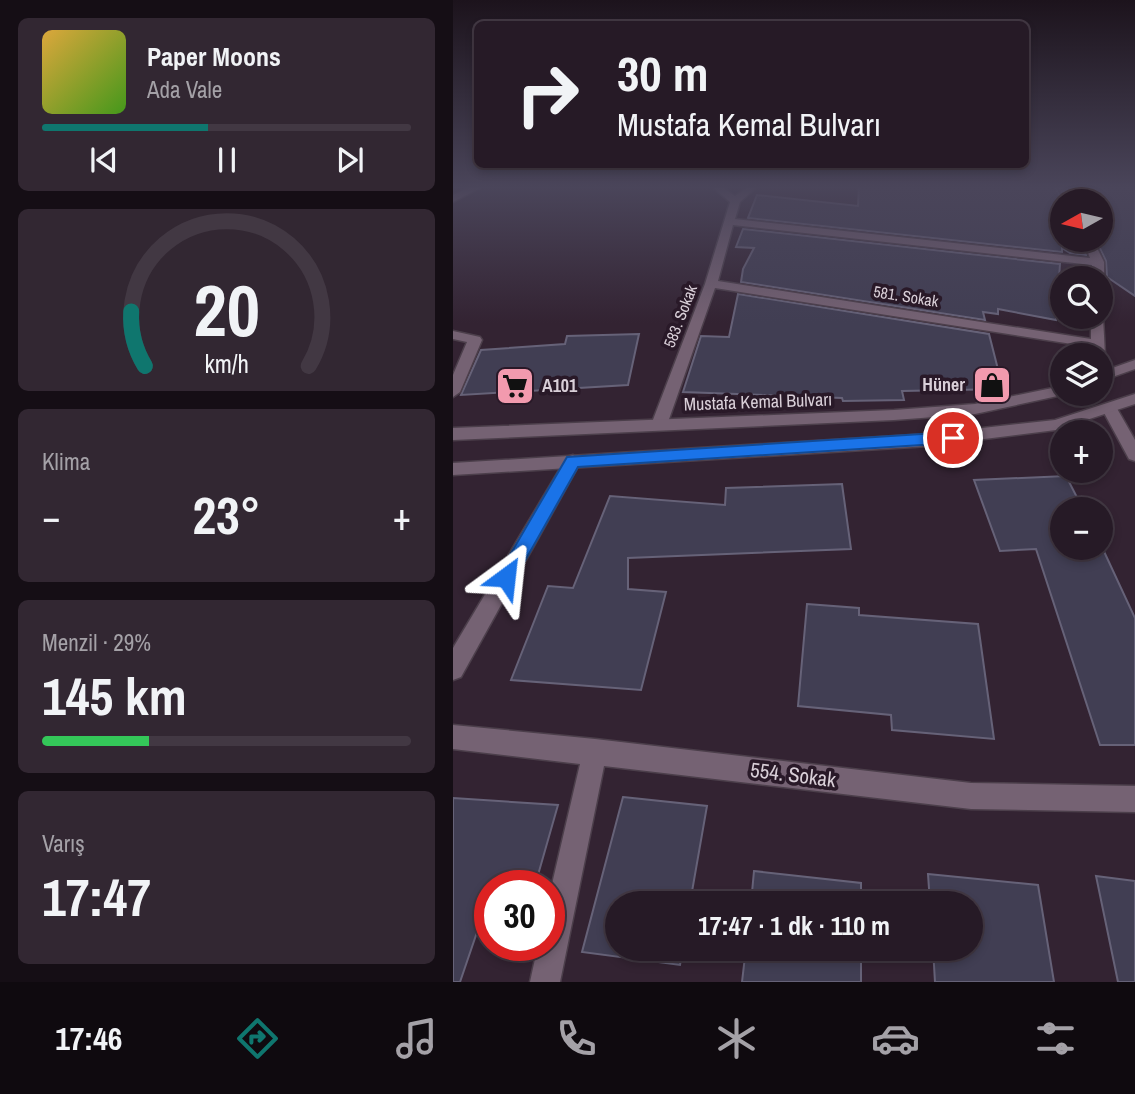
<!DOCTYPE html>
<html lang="tr">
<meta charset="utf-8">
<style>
:root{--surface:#261a26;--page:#322732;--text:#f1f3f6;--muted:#a4a1a7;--line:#423843;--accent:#0f766e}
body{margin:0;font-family:"Archivo Narrow",sans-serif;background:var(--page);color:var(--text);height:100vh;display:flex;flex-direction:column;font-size:26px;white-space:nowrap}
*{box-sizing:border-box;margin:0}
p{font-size:23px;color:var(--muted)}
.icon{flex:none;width:38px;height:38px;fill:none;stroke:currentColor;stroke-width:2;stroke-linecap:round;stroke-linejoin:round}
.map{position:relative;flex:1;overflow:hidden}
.drawer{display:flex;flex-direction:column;gap:18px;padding:18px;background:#150e15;width:453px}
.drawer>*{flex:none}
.guide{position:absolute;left:21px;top:21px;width:555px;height:147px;border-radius:10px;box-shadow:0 4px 10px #0003,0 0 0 2px var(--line);background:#261a26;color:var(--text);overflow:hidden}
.needle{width:46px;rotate:262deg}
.controls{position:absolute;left:597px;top:189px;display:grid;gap:14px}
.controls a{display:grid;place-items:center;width:63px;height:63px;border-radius:50%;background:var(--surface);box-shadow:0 4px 10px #0003,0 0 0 2px var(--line);font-size:35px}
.speed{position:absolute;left:21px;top:870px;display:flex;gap:14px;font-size:35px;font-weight:700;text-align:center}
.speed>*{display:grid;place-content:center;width:91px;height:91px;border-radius:50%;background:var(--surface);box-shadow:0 4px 10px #0003,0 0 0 2px var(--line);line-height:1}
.speed .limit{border:10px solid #d22;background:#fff;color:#111}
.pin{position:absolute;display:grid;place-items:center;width:60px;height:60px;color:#fff;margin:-30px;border:4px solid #fff;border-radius:50%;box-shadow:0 2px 7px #0007}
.me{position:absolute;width:77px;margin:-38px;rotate:30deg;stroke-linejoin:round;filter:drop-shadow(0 0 5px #0008)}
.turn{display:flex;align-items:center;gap:24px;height:147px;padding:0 28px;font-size:32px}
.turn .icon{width:91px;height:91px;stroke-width:2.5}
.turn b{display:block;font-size:49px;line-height:60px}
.big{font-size:52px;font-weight:800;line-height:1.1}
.drawer .card{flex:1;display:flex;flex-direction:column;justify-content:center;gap:10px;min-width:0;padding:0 24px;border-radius:10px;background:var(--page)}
.drawer .dial{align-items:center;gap:0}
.dial svg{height:182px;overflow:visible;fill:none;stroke:var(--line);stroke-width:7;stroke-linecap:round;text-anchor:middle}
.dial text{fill:var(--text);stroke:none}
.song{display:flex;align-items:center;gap:21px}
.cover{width:84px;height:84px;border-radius:10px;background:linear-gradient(135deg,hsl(40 70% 55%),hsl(100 70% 35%))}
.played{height:7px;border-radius:4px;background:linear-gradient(90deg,var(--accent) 45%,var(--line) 45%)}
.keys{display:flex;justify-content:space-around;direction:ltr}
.heat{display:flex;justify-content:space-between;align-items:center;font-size:38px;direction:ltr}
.charge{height:10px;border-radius:5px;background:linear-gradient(90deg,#34c759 29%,var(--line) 0)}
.trip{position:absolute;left:152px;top:891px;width:378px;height:70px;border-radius:35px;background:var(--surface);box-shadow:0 4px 10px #0003,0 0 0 2px var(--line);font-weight:800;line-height:70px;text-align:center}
.dock{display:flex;height:112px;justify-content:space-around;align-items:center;background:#0f0a0f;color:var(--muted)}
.dock .icon{width:49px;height:49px}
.dock .on{color:var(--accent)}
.dock b{font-size:32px;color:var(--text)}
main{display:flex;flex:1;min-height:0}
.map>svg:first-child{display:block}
</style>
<main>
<section class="drawer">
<div class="card">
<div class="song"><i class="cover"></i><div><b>Paper Moons</b><p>Ada Vale</p></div></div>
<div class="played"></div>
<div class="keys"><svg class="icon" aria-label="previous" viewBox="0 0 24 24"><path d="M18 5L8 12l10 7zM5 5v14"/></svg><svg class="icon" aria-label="pause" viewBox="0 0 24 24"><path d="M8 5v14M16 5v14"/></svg><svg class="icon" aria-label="next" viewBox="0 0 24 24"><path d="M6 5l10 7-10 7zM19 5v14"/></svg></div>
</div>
<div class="card dial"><svg viewBox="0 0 100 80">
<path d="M14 69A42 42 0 1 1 86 69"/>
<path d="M14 69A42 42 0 0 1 8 45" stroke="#0f766e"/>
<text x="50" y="56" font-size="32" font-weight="700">20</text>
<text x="50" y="72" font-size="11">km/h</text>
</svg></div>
<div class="card"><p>Klima</p>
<div class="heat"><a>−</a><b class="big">23°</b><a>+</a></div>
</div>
<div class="card"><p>Menzil · 29%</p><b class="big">145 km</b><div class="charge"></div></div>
<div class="card"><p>Varış</p><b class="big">17:47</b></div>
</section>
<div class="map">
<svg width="682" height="982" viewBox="0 0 682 982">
<rect width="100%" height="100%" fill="#332332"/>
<!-- building -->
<g fill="#413e53" stroke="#666278" stroke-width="2">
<path d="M406,186H602L609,201V240H628L633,255L617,253L609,248V252L295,218L304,195L405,206Z"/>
<path d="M616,186H682V296L654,277L653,261L643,240H648V201H625Z"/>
<path d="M290,229L607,264L603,320L545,309V314L530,312L532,320L288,282L290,269L301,248L283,247Z"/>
<path d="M285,294L536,334L550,389L449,391L451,400L390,401L389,398L230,392L248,336L276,337Z"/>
<path d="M186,334L175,385L8,395L28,350L112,344L114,336Z"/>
<path d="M613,476L630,509H609V548H648V545L682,618V745H647L583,549L547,551L521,480Z"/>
<path d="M389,484L398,549L175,558V589L213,592L188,690L58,680L95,586L120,588L157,496L272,505L273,488Z"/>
<path d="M354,604L406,608V615L525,624L541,739L439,730L438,715L345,706Z"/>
<path d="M170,797L254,806L237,903H164V948H230L227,965L129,952Z"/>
<path d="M0,798L105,805L83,882L42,879L40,886H37V894L7,982H0Z"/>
<path d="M301,871L408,883V903H298Z"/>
<path d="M475,874L585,885L601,982H482L480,948H518V903H477Z"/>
<path d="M643,876L682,881V982H665Z"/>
<path d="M293,948H408V982H289Z"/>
</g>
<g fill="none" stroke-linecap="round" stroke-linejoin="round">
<defs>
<g id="minor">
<path d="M258,186H268L282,196L296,186H305L287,202L282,219L637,258L630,240H640L651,262V278L648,281V278H639V265L280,225L265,281L638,339V317H648V314L650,317L652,355L648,359V355H638V347L262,288L214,425L206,430L200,429L198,425L252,284L277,202Z"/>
<path d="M605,186H613L622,201H612Z"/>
<path d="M0,331L27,337L29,340L7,392L0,397V375L14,342L0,339Z"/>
<path d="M120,455L128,461L8,677L0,680V648L114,457Z"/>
<path d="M0,725L142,739L518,783L682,786V812L518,809L151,766L107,982H77L85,945H96V897L127,764L0,749Z"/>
</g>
<g id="tertiary">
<path d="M19,186H31L0,202V195Z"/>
<path d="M657,404L662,405L682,440V461L676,459L649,409Z"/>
</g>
<g id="secondary">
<path d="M682,360V369L648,381V372Z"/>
<path d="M609,386V394H614L522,414L441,420L0,440V428L441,410L522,404Z"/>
<path d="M682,394V404L603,430L476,446L0,475V463L476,434L602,420Z"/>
</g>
</defs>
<!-- minor casing -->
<use href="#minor" stroke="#4c3f4b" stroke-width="3"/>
<!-- tertiary casing -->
<use href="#tertiary" stroke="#4c3f4b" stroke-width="3"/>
<!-- secondary casing -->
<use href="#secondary" stroke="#4c3f4b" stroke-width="3"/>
<!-- minor -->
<use href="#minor" fill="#756273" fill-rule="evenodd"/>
<!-- tertiary -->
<use href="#tertiary" fill="#756273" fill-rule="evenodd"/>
<!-- secondary -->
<use href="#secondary" fill="#756273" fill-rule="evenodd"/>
</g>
<!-- sky -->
<linearGradient id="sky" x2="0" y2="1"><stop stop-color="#1c131c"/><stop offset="0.58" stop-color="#4a455a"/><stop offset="1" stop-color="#4a455a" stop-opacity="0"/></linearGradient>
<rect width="682" height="323" fill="url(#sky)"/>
<!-- route -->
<path fill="#1a73e8" stroke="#114b97" stroke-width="2" d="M500,432L507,438L500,443L125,467L60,582L53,585L47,582L44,577L114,457Z"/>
<!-- icons -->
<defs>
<symbol id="shop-square" viewBox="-11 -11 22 22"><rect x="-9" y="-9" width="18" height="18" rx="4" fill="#f29aae" stroke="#291928"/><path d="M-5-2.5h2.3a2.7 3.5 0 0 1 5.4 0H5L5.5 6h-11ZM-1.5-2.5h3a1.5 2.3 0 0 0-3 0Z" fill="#111"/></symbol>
<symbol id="supermarket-square" viewBox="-11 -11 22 22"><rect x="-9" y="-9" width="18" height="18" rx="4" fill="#f29aae" stroke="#291928"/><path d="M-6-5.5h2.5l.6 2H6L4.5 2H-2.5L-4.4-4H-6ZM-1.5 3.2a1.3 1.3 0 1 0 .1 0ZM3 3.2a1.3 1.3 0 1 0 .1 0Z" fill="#111"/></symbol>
</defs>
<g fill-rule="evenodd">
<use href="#shop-square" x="517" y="363" width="44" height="44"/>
<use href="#supermarket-square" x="40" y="364" width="44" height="44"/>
</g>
<g text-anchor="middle" stroke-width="7" stroke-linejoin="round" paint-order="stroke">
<!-- far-street labels -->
<g font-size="16" fill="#d9cfd8" stroke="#291928">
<text transform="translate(453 296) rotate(9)" y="6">581. Sokak</text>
<text transform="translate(227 316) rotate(-69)" y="6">583. Sokak</text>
</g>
<!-- poi labels -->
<g font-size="18" font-weight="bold" fill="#d9cfd8" stroke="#291928" text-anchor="end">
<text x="512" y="391">Hüner</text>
<text x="89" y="392" text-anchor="start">A101</text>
</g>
<!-- street labels -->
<g font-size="18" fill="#d9cfd8" stroke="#291928">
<text transform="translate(305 402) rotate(-2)" y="6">Mustafa Kemal Bulvarı</text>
</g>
<!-- near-street labels -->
<g font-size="21" fill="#d9cfd8" stroke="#291928">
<text transform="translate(340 775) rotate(7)" y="7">554. Sokak</text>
</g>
</g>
</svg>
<div class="controls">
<a><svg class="needle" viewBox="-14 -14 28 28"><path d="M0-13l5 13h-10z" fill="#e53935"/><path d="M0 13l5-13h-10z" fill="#a4a1a7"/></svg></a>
<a><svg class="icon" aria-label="search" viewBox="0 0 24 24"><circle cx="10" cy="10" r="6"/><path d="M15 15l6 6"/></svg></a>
<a><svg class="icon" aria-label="layers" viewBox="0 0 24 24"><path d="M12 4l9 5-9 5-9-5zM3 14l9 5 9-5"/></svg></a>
<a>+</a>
<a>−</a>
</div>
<div class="speed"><div class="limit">30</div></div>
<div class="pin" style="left:500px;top:438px;background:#d93025"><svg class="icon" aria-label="arrive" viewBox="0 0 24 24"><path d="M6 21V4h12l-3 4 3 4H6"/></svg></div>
<svg class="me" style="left:53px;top:577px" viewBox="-20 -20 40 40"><path d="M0-17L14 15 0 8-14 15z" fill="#1a73e8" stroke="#fff" stroke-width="4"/></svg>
<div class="trip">17:47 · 1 dk · 110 m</div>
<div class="guide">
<div class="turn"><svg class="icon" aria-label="right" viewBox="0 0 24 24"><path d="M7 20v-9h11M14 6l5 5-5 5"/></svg><div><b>30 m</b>Mustafa Kemal Bulvarı</div></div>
</div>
</div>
</main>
<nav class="dock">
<b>17:46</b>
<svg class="icon on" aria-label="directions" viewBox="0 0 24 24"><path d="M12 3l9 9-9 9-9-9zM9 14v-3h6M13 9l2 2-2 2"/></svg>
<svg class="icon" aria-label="music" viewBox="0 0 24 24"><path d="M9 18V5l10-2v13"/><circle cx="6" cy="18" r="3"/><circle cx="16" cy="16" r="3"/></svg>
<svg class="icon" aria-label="phone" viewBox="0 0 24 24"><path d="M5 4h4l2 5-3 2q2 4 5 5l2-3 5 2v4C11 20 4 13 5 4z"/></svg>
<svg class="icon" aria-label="climate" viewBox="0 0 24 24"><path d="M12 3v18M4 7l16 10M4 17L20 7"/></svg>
<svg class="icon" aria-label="car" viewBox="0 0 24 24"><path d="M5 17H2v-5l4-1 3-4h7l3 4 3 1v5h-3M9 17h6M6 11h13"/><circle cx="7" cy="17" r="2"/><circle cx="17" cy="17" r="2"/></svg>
<svg class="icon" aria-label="filters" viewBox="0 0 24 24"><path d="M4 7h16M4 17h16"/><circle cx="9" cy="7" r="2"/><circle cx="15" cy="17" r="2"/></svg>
</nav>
